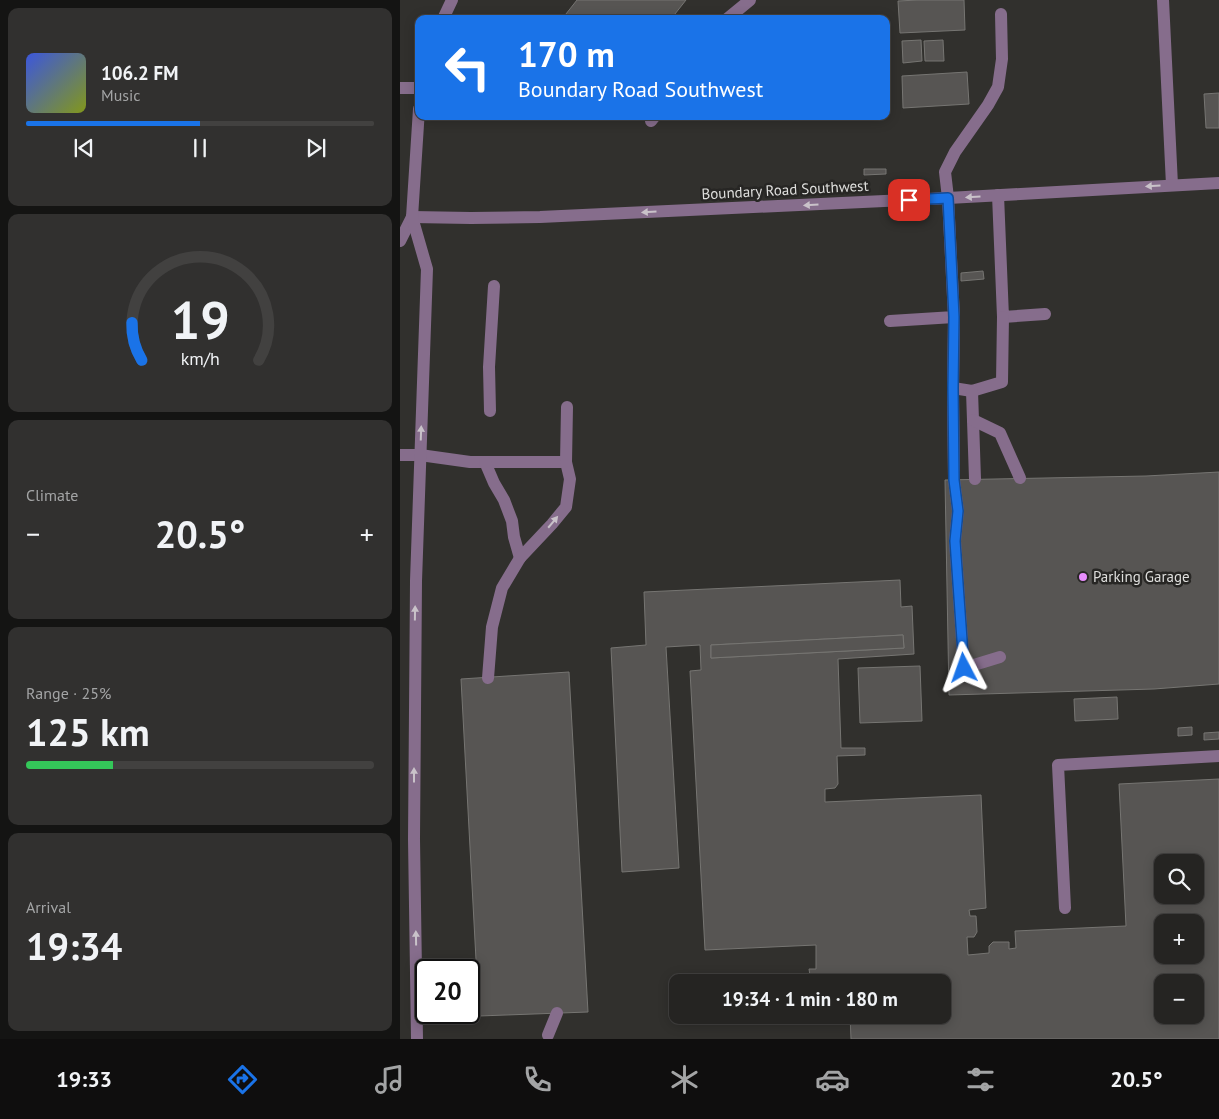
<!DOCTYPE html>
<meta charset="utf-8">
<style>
:root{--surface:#252422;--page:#31302f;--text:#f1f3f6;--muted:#a3a4a5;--line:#424140;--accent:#1a73e8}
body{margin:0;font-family:"PT Sans",sans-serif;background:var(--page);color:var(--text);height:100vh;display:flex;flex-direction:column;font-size:19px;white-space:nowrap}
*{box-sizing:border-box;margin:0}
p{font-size:16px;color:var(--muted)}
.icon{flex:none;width:28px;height:28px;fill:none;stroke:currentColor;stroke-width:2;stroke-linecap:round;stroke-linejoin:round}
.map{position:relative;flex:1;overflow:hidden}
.side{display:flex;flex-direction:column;gap:8px;padding:8px;background:#141413;width:400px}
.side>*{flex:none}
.top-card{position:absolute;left:15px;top:15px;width:475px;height:105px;border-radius:10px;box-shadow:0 2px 12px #0003,0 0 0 1px var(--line);background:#1a73e8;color:#fff;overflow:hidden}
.buttons{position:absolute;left:754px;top:854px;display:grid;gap:10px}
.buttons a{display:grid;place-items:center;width:50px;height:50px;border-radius:10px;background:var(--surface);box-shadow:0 2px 12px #0003,0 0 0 1px var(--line);font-size:25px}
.speed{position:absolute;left:15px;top:959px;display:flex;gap:10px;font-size:25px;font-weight:700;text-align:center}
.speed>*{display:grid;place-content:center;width:65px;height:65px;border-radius:50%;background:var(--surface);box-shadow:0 2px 12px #0003,0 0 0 1px var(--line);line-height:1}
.speed .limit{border:2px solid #111;border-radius:8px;background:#fff;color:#111}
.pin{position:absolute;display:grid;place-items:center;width:42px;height:42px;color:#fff;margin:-21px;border-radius:10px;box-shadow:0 2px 8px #0006}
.me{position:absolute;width:55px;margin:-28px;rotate:356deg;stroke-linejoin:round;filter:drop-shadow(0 0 4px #0008)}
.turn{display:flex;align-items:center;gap:18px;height:105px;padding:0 20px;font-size:22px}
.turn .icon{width:65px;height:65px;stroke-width:2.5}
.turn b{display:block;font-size:35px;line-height:42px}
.big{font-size:38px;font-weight:700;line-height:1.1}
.side .tile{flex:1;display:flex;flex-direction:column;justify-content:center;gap:8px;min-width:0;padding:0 18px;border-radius:10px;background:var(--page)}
.side .dial{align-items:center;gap:0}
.dial svg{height:130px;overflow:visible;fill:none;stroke:var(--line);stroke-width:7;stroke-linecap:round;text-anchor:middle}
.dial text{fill:var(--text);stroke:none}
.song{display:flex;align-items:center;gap:15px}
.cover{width:60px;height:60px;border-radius:8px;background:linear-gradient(135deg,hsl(230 70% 55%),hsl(70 70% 35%))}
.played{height:5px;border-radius:2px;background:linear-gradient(90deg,var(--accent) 50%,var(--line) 50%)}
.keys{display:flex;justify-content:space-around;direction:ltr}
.heat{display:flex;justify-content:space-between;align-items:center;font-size:28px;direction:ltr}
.charge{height:8px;border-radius:4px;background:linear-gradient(90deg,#34c759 25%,var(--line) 0)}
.trip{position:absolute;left:269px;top:974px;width:282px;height:50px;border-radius:10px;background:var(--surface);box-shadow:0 2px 12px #0003,0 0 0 1px var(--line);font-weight:700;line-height:50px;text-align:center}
.dock{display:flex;height:80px;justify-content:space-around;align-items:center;background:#0f0e0e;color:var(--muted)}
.dock .icon{width:35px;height:35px}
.dock .active{color:var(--accent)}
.dock b{font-size:22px;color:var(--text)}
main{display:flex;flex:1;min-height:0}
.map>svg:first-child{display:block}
</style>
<main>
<section class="side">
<div class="tile">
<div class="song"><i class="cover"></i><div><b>106.2 FM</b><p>Music</p></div></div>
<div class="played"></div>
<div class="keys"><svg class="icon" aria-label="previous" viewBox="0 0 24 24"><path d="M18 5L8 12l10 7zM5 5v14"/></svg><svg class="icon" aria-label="pause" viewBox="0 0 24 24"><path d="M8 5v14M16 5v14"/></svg><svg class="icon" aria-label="next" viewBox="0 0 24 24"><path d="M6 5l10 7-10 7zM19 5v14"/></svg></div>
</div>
<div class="tile dial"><svg viewBox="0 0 100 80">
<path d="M14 69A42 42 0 1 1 86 69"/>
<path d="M14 69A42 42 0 0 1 8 46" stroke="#1a73e8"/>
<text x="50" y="56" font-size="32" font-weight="700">19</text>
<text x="50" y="72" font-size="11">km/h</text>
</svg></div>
<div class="tile"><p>Climate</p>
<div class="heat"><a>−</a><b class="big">20.5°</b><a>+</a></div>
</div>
<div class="tile"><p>Range · 25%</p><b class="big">125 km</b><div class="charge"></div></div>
<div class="tile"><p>Arrival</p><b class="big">19:34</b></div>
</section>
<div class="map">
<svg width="819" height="1039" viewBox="0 0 819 1039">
<rect width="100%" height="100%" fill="#31302d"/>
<!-- building -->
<g fill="#575553" stroke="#767572" fill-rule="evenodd">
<path d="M177,0H286L271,19H162Z"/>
<path d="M518,0H564L565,30L500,33L498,1Z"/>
<path d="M521,40L522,61L503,63L502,41Z"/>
<path d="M543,40L544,61H525L524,41Z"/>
<path d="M567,72L569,104L503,108L502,76Z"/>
<path d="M819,93V128H806L804,94Z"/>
<path d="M464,169H486V174L464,175Z"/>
<path d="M583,271L584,279L561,281V273Z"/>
<path d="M819,472V684L754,689L549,695L545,480L746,476Z"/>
<path d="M500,580L501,607L512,606L514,654L438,659L441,748H465V755L437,756L438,784L435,788L425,789V802L581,795L586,908L569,910L570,916H576L577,932L574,937H567L568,955L589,953V946L593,942H609V949L616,948L615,931L726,926L719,784L819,779V1039H451L450,1015H542V982H411L409,969H416V945L305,950L290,671L301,670L300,645L266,647L279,868L222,872L211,648L246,645L244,592ZM503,635L504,648L311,658V645ZM762,862H795V895H762ZM762,922H795V955H762ZM762,982H795V1015H762Z"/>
<path d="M503,635L504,648L311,658V645Z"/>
<path d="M520,666L522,721L460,723L458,668Z"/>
<path d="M169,672L188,1012L79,1016L61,679Z"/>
<path d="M717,697L718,719L675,721L674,699Z"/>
<path d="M792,727V735L778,736V728Z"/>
<path d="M819,732V739L804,740V733Z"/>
</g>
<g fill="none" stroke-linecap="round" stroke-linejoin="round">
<!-- minor -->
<g stroke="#866d8c" stroke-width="12">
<path d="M763,0L772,185"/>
<path d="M43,19L52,0"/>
<path d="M327,19L350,0"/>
<path d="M0,88H19"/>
<path d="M251,121L255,116"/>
<path d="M598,195L603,317L645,314"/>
<path d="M12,217L71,218L140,217L548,198L819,183"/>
<path d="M0,241L12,217"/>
<path d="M554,317L553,392L554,480L558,511L555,541L564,668L600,657"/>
<path d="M490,321L554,317L548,198L545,172L555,152L588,105L598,87L602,59L601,14"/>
<path d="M553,388L572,391L602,382L603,317"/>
<path d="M572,391L575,479"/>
<path d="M90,411L89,367L94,286"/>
<path d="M573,420L600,433L620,478"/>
<path d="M0,455H20L70,462H166"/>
<path d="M85,462L94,483L104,500L112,521L114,537L120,558"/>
<path d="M88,678L92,627L102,588L120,558L152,524L166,507L170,479L166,462L167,407"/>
<path d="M665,908L658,765L819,756"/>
<path d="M148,1035L157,1013"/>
<path d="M17,1039L14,839L16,581L27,269L12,217L19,109"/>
</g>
</g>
<!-- one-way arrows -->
<defs><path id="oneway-solid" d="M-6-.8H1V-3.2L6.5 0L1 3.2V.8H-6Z" transform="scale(1.25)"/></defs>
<g fill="#c9c2c9">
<use href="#oneway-solid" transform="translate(753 186) rotate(177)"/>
<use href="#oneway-solid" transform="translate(573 197) rotate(177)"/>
<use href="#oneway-solid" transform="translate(411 205) rotate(177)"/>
<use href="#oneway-solid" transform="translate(249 212) rotate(177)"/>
<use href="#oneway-solid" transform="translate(21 433) rotate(-88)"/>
<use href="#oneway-solid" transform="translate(153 522) rotate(-50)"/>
<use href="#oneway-solid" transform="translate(15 613) rotate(-89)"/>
<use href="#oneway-solid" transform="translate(14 775) rotate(-90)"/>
<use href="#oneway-solid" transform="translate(16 938) rotate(-91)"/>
</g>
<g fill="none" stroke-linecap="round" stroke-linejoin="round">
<defs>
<path id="route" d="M509,200L548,198L554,317L553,388L554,480L558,511L555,541L564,668"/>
</defs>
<!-- route casing -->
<use href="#route" stroke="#114b97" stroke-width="12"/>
<!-- route -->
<use href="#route" stroke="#1a73e8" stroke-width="9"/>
</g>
<!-- markers -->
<circle fill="#e98efe" stroke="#272624" stroke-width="2" cx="683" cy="577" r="5"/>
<g text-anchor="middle" stroke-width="5" stroke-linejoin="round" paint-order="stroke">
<!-- street labels -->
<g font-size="15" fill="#dfdfdd" stroke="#272624">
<text transform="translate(385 190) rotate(-3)" y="5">Boundary Road Southwest</text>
</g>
<!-- poi labels -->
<g font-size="15" fill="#dfdfdd" stroke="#272624" text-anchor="start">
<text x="693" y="582">Parking Garage</text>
</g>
</g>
</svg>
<div class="buttons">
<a><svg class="icon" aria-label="search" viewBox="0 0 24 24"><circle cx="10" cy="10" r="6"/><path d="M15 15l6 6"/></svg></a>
<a>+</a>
<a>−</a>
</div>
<div class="speed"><div class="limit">20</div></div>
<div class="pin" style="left:509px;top:200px;background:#d93025"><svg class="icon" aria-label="arrive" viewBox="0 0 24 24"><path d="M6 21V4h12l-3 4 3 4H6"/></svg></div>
<svg class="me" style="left:564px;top:668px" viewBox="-20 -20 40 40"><path d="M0-17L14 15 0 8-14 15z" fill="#1a73e8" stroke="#fff" stroke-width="4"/></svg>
<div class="trip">19:34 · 1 min · 180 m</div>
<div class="top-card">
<div class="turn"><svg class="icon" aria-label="left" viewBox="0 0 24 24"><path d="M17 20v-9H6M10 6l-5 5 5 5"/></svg><div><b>170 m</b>Boundary Road Southwest</div></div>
</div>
</div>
</main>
<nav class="dock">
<b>19:33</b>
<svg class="icon active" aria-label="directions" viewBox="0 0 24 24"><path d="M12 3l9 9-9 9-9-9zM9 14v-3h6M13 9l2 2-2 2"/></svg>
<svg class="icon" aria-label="music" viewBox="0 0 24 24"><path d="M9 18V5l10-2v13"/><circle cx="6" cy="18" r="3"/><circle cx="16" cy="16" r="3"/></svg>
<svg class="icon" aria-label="phone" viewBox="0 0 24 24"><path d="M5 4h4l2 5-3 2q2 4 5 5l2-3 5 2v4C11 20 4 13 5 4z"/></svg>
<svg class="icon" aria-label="climate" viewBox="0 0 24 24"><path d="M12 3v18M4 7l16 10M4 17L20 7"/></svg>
<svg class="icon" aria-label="car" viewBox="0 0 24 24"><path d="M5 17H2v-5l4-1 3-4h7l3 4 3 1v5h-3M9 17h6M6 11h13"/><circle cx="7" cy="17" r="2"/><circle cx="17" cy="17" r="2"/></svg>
<svg class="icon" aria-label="filters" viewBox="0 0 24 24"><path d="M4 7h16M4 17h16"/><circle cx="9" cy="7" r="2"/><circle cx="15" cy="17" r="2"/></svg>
<b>20.5°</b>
</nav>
